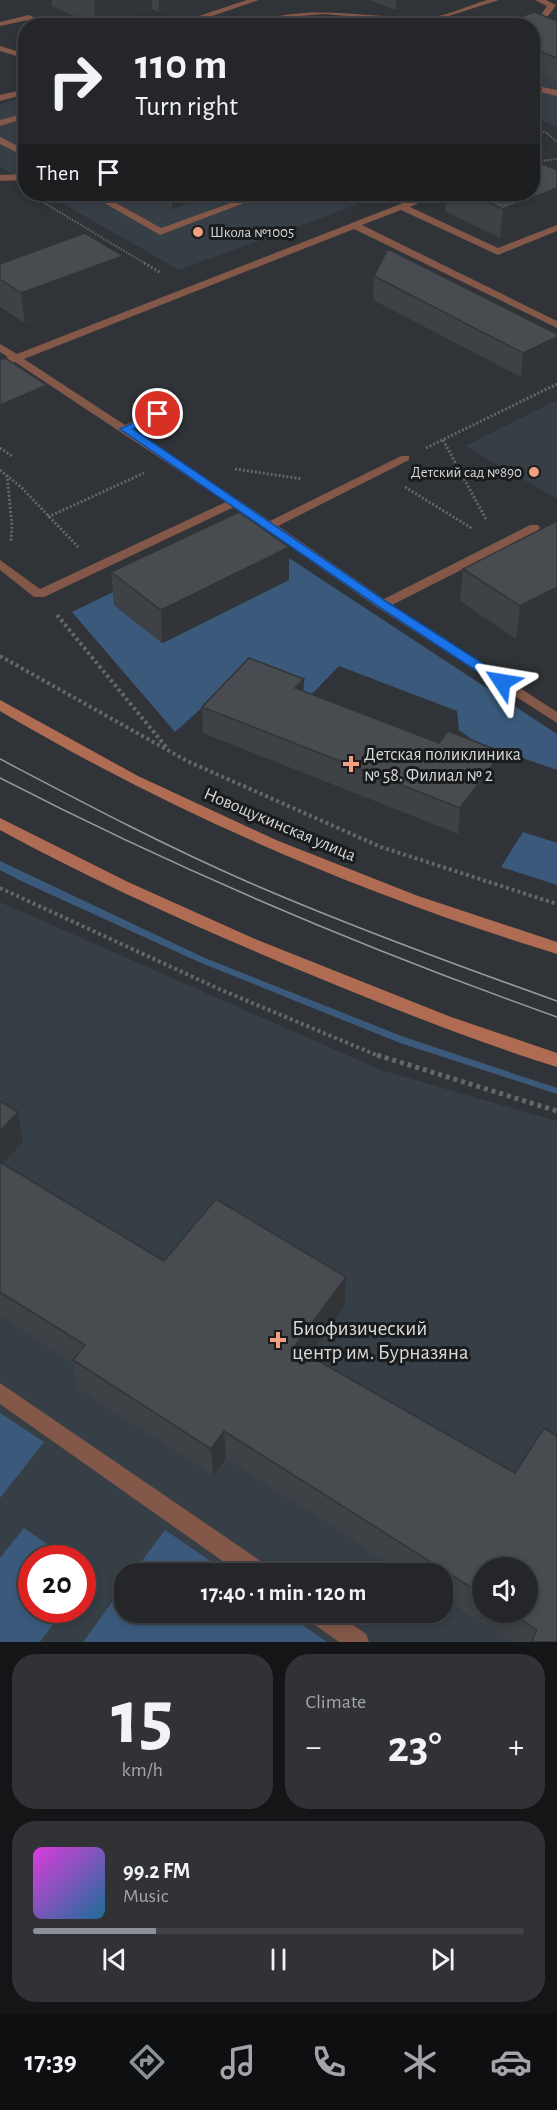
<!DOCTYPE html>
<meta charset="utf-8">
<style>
:root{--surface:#242629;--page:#303235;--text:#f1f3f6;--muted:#a3a5a8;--line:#414346;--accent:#8c9099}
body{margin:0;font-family:"Alegreya Sans",sans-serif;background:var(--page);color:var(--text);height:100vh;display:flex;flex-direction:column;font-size:22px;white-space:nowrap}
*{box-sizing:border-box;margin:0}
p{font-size:20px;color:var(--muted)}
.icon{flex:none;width:33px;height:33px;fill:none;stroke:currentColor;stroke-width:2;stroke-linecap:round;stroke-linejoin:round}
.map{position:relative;height:1642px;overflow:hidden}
.panel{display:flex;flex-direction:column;gap:12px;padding:12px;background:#141517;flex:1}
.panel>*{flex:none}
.banner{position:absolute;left:18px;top:18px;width:522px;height:183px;border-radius:24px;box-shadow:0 3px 9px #0003,0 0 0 2px var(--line);background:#242629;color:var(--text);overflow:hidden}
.fabs{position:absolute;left:472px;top:1557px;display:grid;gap:12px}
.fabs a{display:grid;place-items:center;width:66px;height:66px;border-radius:50%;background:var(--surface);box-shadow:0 3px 9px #0003,0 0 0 2px var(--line);font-size:30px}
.speed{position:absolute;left:18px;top:1545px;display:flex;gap:12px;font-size:30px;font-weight:700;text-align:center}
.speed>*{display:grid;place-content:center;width:78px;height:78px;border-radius:50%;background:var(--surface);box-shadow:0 3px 9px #0003,0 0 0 2px var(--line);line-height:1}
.speed .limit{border:9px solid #d22;background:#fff;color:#111}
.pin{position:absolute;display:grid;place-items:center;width:51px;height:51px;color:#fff;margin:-26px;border:3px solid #fff;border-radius:50%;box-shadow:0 2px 6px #0007}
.me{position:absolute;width:66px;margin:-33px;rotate:303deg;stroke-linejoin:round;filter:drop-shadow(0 0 4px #0008)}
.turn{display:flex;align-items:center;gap:21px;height:126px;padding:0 18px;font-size:27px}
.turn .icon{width:78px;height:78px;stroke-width:2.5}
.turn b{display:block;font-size:42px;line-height:51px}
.then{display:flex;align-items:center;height:57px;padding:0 18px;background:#0003;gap:12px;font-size:22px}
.big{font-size:45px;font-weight:600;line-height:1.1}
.panel .card{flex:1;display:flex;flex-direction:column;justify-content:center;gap:9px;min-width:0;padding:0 21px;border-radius:24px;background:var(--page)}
.panel .dial{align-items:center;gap:0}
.dial b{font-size:78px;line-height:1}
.song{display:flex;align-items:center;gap:18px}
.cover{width:72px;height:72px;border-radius:9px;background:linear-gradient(135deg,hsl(300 70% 55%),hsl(200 70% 35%))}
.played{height:6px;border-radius:3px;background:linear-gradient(90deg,var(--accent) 25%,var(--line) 25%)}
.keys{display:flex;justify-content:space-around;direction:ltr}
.heat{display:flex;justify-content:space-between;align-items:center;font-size:33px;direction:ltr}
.panel .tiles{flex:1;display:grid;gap:12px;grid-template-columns:1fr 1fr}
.card:last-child{grid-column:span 2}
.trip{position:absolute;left:114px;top:1563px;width:339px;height:60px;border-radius:24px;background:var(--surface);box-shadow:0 3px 9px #0003,0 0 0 2px var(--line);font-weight:600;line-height:60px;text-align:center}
.tab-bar{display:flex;height:96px;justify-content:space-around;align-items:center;background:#0e0f10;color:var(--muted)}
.tab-bar .icon{width:42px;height:42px}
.tab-bar .active{color:var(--accent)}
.tab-bar b{font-size:27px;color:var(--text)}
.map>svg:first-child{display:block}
</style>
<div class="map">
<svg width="557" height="1642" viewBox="0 0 557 1642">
<rect width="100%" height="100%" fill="#303337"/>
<!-- built -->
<g fill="#363e46" fill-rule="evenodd">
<path d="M532,13L557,20V127L533,117L532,26H492Z"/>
<path d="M25,97V181L0,167V104Z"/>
<path d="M46,194H386L179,270Z"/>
<path d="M557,400V499L465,446Z"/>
<path d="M0,902L381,1070L557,1121V1642H0ZM32,1558H82V1610H32ZM483,1568H528V1612H483ZM124,1574H442V1612H124Z"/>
</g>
<!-- green -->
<g fill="#3b5a7b">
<path d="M260,539L557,734V770L474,741L459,730L457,711L339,666L311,695L246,668L175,732L72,612L150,574L114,605L163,643L289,580Z"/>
<path d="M523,832L557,843V885L501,867Z"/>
<path d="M0,861L205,958L404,1037L557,1088V1094L400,1043L201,963L21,881L0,870Z"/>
<path d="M0,1413L44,1442L0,1498Z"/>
<path d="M24,1528L67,1558H32V1610H64L40,1642H0V1558Z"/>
<path d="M165,1530L228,1573H133Z"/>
<path d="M124,1586V1612L285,1613L327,1642H83Z"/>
</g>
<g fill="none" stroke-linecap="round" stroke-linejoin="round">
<!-- path-far3 -->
<g stroke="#64666a" stroke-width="2" stroke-dasharray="1.5 1.5" stroke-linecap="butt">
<path d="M532,127L547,133L557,142"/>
<path d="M532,162L557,159"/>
<path d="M36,198L146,264"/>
</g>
<!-- path-far2 -->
<g stroke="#64666a" stroke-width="3" stroke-dasharray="2 2" stroke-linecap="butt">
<path d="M144,263L161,273"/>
<path d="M443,440L487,521"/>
<path d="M0,448L12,456"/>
<path d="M426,448L557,384"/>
<path d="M235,469L302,479"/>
<path d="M0,470L22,488L79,548"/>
<path d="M7,475L12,526L11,542"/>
<path d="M405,487L473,529"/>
<path d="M48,517L144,473"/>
</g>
<!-- path-far1 -->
<g stroke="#64666a" stroke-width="4" stroke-dasharray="3 3" stroke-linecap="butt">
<path d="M57,615L167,748"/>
<path d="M0,656L187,761L381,847L557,904"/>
<path d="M0,888L219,989L381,1057"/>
</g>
<!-- path -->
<path stroke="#64666a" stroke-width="5" stroke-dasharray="4 4" stroke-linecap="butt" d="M377,1055L557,1111"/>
<!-- lane -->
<g fill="#835849" fill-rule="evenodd">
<path d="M247,0H259L183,26H169Z"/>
<path d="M487,0H499L433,21H404L324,14L290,17L262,26H248C304,0 370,20 430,17C448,16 469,5 487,0Z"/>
<path d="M535,0H546L556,5C546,20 541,26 524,26L541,15L547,6Z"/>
<path d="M29,15L54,26H42L28,20L0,26V22Z"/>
<path d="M0,46L26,54V59L0,51Z"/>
<path d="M532,85L557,90V96L532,90Z"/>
<path d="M26,89V94L0,101V95Z"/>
<path d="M26,113V118L0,126V120Z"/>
<path d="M0,137L26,150V157L0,144Z"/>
<path d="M26,174V180L0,181V175Z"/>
<path d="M89,194H100L161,228L256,194H268L160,235Z"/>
<path d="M426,194H438L410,207L498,248L557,225V231L498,255L401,210L362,225L557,321V328L354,229L24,359L125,425L154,412H162V416L133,430L270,521L401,456H409V460L278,526L384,599L530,525H538L540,528L538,531L392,605L557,712V723L378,608L234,507L44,597H34L0,570V560L40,589L226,502L15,362L0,367V360L8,357L0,352V344L17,354Z"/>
<path d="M0,1383L268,1566L271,1574H241L0,1404Z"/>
<path d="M305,1612H335L366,1634L369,1642H339L308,1620Z"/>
</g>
<!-- secondary -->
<g fill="#af6c53" fill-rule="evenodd">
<path d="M0,700L138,776L276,840L418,896L557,942V954C362,894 176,815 0,711Z"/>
<path d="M0,818L128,882L255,939L451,1017L557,1053V1067C474,1041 394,1009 314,976C207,932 101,885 0,830Z"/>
</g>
<!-- tram -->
<g stroke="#989b9d" stroke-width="1.5">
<path d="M0,759C82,802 163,845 248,882C349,926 453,964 557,1001"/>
<path d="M0,778C180,871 366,949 557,1017"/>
</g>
</g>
<!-- wall -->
<g fill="#3e4145" fill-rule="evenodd">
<path d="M52,0H199L159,12L152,9L98,26H95L52,6Z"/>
<path d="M369,0H426L396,10Z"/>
<path d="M557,21V80L532,70V26Z"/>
<path d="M26,104V129L22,127L20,106Z"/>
<path d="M144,194H213L172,209Z"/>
<path d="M446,194H532L500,238L445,211Z"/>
<path d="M123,256L125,285L25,323L0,307V264Z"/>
<path d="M374,276L557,334V359L521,377L373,300Z"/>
<path d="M557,521L516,639L460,601L463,569Z"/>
<path d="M289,547V579L162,643L114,605L111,572Z"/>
<path d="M303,692L439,743L502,752L499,778L458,834L203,733L202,707Z"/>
<path d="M0,1101L18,1112L23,1142L2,1164L164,1261L346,1277L345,1306L308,1355L557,1642H512L442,1598V1574H405L226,1458L213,1476L77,1388L73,1363L0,1316ZM483,1568L528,1612H483Z"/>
</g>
<!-- shaded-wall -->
<g fill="#323538">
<path d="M99,0H152V9L96,26L94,1Z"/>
<path d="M159,0H199L159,12Z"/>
<path d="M396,0H426L396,10Z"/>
<path d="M557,188V215L500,238L503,209Z"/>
<path d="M171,194H213L172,209Z"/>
<path d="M123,256L125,285L25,323L21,293Z"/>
<path d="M557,337V359L521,377L523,353Z"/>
<path d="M47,385L50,416L0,438V405Z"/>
<path d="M289,547V579L162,643L161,610Z"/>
<path d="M557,587V617L516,639L520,606Z"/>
<path d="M304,679L303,705L295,688Z"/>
<path d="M502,752L499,778L458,834L460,808Z"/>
<path d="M18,1112L23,1142L0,1166V1131Z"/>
<path d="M346,1277L345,1306L294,1375V1347Z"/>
<path d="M224,1431L226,1458L213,1476L211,1449Z"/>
</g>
<!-- building -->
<g fill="#484c50" stroke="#323538" stroke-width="1.5">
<path d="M534,12L557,21V58L532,48V26H497Z"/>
<path d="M26,104V108L20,106Z"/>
<path d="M536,161L557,170V188L503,209L470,194H532V163Z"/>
<path d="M85,233L123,256L21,293L0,279V264Z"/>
<path d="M388,249L557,334V337L523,353L374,276Z"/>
<path d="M5,358L47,385L0,405V360Z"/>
<path d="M239,512L289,547L161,610L111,572Z"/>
<path d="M557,521V587L520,606L463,569Z"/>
<path d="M249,658L304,679L295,688L439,743L448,731L502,752L460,808L202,707Z"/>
<path d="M0,1101L18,1112L0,1131Z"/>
<path d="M0,1162L164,1261L216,1199L346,1277L294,1347L515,1473L544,1428L557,1436V1642H531L537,1630L510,1612H528V1568H483V1595L224,1431L211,1449L73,1360L85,1345L0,1292Z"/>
</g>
<!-- route -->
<path fill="#1a73e8" stroke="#114b97" stroke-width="1.5" d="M158,411L163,414L162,417L133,429L387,602L507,679L508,682L507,685H498L379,607L120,429Z"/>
<!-- markers -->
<g fill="#f3a082" stroke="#191b1c" stroke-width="2">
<circle cx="198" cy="232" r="6"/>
<circle cx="534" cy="472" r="6"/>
<path d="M348 755h6v6h6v6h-6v6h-6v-6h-6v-6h6z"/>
<path d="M275 1331h6v6h6v6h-6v6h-6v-6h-6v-6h6z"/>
</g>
<g text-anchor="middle" stroke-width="6" stroke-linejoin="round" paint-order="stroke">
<!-- far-poi labels -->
<g font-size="15" fill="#d6d8da" stroke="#191b1c" text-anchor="start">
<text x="210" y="237">Школа №1005</text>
<text x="522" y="477" text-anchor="end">Детский сад №890</text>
</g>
<!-- poi labels -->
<g font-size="18" fill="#d6d8da" stroke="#191b1c" text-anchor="start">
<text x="364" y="760">Детская поликлиника<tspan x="364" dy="21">№ 58. Филиал № 2</tspan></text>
</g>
<!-- street labels -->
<g font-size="18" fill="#d6d8da" stroke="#191b1c">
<text transform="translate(280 824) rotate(23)" y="6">Новощукинская улица</text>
</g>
<!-- near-poi labels -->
<g font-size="21" fill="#d6d8da" stroke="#191b1c" text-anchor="start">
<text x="292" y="1335">Биофизический<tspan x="292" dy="24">центр им. Бурназяна</tspan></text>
</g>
</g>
</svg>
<div class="fabs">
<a><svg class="icon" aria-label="sound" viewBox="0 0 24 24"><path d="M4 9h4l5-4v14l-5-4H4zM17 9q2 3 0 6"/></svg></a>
</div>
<div class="speed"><div class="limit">20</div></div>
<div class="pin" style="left:158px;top:414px;background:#d93025"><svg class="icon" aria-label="arrive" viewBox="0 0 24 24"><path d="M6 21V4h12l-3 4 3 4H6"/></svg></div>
<svg class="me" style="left:502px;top:682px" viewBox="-20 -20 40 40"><path d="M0-17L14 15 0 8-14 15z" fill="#1a73e8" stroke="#fff" stroke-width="4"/></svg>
<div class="trip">17:40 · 1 min · 120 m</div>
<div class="banner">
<div class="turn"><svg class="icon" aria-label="right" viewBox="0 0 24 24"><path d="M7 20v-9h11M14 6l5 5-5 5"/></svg><div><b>110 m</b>Turn right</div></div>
<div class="then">Then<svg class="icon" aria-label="arrive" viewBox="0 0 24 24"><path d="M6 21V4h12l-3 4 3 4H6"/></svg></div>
</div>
</div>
<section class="panel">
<div class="tiles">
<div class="card dial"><b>15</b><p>km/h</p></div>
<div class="card"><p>Climate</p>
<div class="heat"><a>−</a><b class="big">23°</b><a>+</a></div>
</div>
<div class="card">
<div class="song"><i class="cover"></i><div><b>99.2 FM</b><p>Music</p></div></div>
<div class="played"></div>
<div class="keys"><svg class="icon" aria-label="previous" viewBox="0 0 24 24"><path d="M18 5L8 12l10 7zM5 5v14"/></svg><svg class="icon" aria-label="pause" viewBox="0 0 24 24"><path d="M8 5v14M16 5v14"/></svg><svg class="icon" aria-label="next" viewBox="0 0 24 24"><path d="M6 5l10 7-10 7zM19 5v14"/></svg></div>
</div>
</div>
</section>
<nav class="tab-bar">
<b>17:39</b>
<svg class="icon active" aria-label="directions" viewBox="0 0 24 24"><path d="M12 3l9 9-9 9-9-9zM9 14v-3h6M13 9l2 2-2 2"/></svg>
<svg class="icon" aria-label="music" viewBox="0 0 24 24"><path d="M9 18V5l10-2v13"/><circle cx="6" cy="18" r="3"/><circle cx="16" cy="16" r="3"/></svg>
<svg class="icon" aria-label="phone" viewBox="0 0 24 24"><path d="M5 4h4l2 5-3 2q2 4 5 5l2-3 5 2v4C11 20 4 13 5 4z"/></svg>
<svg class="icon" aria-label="climate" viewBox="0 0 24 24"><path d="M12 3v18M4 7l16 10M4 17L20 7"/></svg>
<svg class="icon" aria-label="car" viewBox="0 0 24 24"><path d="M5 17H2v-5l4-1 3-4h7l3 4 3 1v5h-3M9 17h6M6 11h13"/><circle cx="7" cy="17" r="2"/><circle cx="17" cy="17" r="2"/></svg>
</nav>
